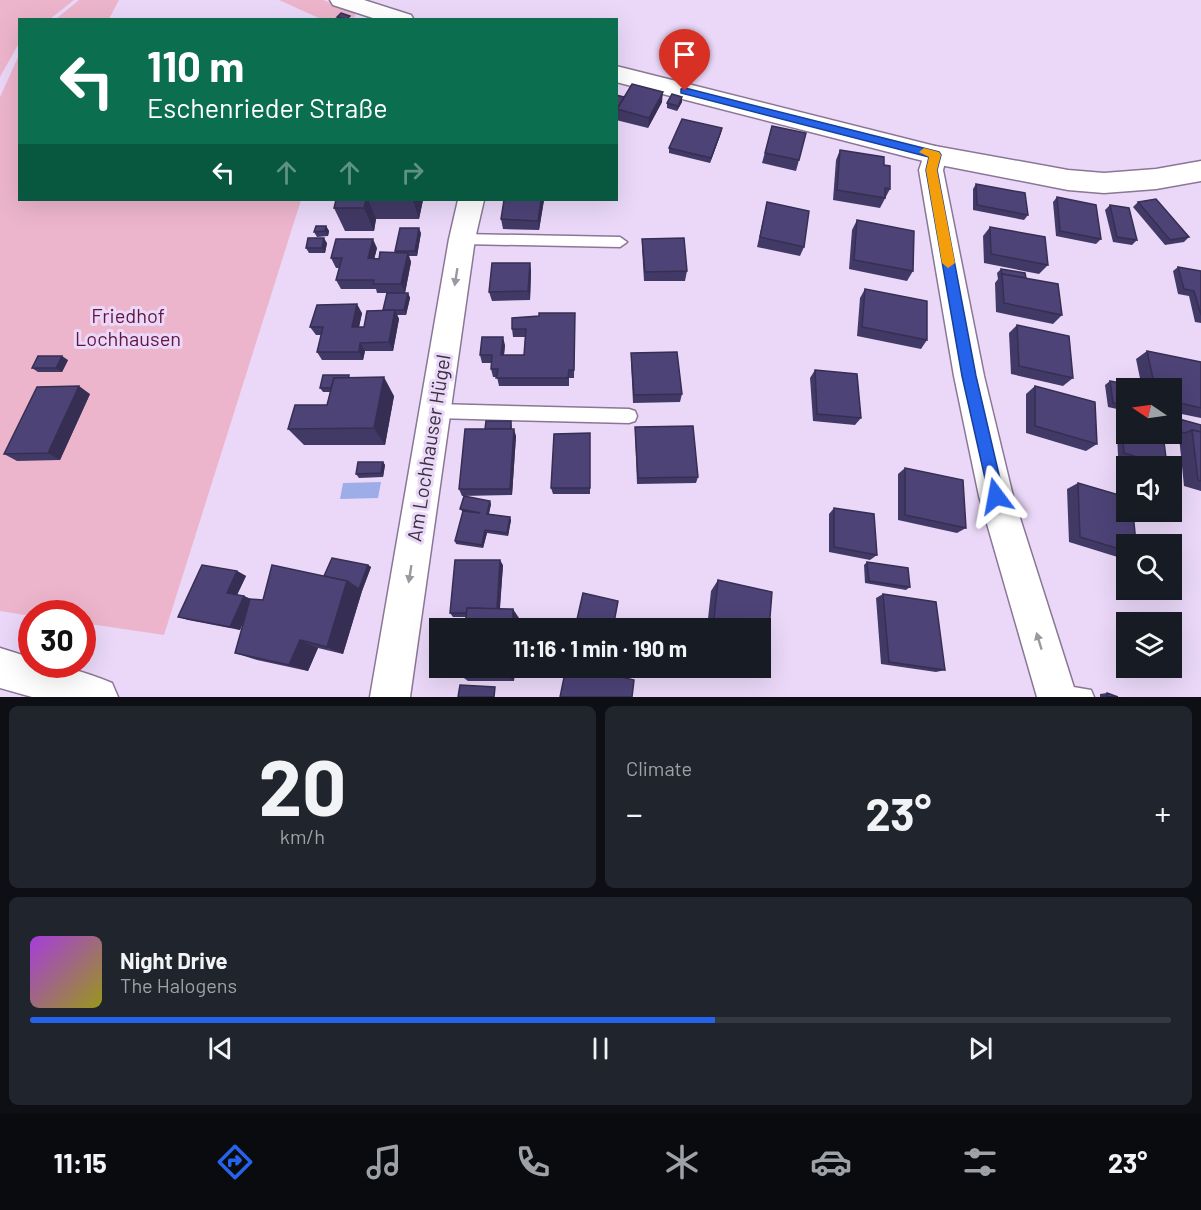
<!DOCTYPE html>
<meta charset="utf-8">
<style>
:root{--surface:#171b24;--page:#20242c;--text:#f1f3f6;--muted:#9ea1a6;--line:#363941;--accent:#2563eb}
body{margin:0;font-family:Barlow,sans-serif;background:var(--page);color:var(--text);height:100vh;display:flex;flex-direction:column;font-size:22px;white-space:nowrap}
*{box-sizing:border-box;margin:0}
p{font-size:20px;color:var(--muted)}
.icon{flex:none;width:33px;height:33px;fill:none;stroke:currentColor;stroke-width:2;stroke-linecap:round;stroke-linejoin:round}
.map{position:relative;height:697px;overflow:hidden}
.details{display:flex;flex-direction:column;gap:9px;padding:9px;background:#0d0f14;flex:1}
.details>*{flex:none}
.top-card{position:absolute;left:18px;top:18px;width:600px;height:183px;border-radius:0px;box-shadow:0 6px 24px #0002;background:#0b6e4f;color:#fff;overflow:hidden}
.needle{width:39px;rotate:283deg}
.tools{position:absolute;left:1116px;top:378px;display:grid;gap:12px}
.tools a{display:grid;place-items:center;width:66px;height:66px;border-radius:0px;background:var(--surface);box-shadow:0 6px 24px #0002;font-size:30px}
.speed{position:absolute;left:18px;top:600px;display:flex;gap:12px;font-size:30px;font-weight:700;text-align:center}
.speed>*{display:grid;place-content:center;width:78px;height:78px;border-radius:50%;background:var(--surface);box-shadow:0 6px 24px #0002;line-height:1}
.speed .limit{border:9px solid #d22;background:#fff;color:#111}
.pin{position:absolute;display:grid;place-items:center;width:51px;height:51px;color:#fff;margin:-62px -26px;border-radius:50% 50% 50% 0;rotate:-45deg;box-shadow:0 0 6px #0007}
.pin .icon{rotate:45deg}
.me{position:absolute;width:66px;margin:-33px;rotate:347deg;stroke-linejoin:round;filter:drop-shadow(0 0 4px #0008)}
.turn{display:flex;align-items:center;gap:21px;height:126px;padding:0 30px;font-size:27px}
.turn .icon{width:78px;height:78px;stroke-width:2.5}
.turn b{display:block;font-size:42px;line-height:51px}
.lanes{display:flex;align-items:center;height:57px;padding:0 30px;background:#0003;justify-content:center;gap:30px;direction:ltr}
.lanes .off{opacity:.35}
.big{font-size:45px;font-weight:700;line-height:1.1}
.details .tile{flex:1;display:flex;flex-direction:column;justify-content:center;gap:9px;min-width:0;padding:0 21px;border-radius:9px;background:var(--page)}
.details .dial{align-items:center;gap:0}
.dial b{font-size:78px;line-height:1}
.song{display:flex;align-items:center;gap:18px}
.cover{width:72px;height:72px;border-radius:9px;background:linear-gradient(135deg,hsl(280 70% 55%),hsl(60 70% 35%))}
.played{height:6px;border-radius:3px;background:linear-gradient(90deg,var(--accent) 60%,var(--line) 60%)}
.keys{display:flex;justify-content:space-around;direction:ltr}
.heat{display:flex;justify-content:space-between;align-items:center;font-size:33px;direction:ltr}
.details .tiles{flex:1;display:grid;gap:9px;grid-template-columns:1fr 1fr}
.tile:last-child{grid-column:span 2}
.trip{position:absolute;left:429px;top:618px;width:342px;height:60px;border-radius:0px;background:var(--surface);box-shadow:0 6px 24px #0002;font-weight:700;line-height:60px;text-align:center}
.tab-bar{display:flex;height:96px;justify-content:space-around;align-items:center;background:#090b0e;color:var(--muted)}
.tab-bar .icon{width:42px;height:42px}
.tab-bar .current{color:var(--accent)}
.tab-bar b{font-size:27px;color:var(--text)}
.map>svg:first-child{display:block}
</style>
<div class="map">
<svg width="1201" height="697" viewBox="0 0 1201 697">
<rect width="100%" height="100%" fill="#ebd8f9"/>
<!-- green -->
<g fill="#edb5cc">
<path d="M0,0H74L50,19L20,20L19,43L0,77Z"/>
<path d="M79,0H119L109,19H56Z"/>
<path d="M279,0H323L356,12L354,19H321Z"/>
<path d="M19,55L20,200H301L164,635L83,623L82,614H32L31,616L0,611V97Z"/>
</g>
<!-- water -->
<path fill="#9cade7" d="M381,482L378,498L340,499L343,483Z"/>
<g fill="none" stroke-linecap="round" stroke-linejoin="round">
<defs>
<g id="lane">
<path d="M462,234L620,237L627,242L620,247L462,244L455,239Z"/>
<path d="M435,404L629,409L635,411L637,416L635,421L629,423L435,418L429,416L427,411L429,406Z"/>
<path d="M1056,684L1091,690L1094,697H1047L1049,687Z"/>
</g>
<g id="street">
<path d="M935,146L944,149L947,155L943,170L984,376L1013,496L1077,697H1037L979,496L954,376L919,170L926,149Z"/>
<path d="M458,200H484L475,239L410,697H370L449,239Z"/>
<path d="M0,648L32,658V664C60,664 86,672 112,683L118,697H32L0,688Z"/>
</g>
<g id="secondary">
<path d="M330,0H364L411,15L414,20H379L333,5Z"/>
<path d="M616,66L935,146L1068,170L1104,173L1156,169L1201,161V181L1156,189L1104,193L1068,190L935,164L616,82Z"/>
</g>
</defs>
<!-- lane casing -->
<use href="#lane" stroke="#897795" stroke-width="3"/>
<!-- street casing -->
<use href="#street" stroke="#897795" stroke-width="3"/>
<!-- secondary casing -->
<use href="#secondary" stroke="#897795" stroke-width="3"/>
<!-- lane -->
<use href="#lane" fill="#fff" fill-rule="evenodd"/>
<!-- street -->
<use href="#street" fill="#fff" fill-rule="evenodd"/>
<!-- secondary -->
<use href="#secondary" fill="#fff" fill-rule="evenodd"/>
</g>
<!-- wall -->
<g fill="#423a66">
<path d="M616,95L624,97L662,102L648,128L616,120Z"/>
<path d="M682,97V102L677,111L667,108V103Z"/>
<path d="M772,126L799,160L796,171L762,163Z"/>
<path d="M722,128L721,133L710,163L669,153V148Z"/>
<path d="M840,150L884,165L890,189L880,208L833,200L836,160Z"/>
<path d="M976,184L1028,215L1024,220L973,210V189Z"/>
<path d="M1057,197L1101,239L1096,244L1056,236L1053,202Z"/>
<path d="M336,200H423L419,219H376L374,231H345L334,208Z"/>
<path d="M544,200L539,230L503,229L501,219Z"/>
<path d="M767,202L804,247L800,256L757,247Z"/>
<path d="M1138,202L1189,237L1184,242L1165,245L1133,207Z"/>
<path d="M1110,205L1137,240L1132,245L1113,242L1105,210Z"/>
<path d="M857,220L913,271L907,281L849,269L852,230Z"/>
<path d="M326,226L329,231L328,236L317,237L314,232Z"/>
<path d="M990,227L1048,265L1039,274L984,263L983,236Z"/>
<path d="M421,233L417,256H409L411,262L405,293H377L376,289H341L336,280L339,268H336L331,258L377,248L374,259H379L395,253V251Z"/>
<path d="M642,239L687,271L685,281H644L642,248Z"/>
<path d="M327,243L325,253H309L306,248Z"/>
<path d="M530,263L531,272L530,300L492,301L489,292Z"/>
<path d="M1178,267L1201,271V323L1195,322L1189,296L1178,294L1173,271Z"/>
<path d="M1001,269L1026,278L1062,315L1053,324L996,312L995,283L998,279L997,273Z"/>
<path d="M865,289L927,340L921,349L857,336L860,298Z"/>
<path d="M408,293L410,298L406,315H397L399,319L393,351H365L363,360H322L317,352L321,335H316L310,327L362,313L359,327H364L383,310Z"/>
<path d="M575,313L574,378H569V386H499L497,377H493L491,369V363H482L480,355L505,345L504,355H524L525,337H513L512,329Z"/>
<path d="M1017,325L1073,378L1063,386L1011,374L1009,333Z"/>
<path d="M1147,351L1201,362V418L1172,412V388H1142L1136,359Z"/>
<path d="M631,353L682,394L680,402L633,403L631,361Z"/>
<path d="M68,360L62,372H38L32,368Z"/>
<path d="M815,370L861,418L855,425L813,421L810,378Z"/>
<path d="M349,375L350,378L394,396L385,445H304L288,429L327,405L330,392H323L320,388Z"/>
<path d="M1110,381L1126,388V411L1108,407L1105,385Z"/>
<path d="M1035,386L1097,444L1086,451L1026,433V394Z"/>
<path d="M90,394L60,460L17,461L4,454Z"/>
<path d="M1172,417L1201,425V491L1184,486L1179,437L1167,434H1172Z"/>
<path d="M511,421L512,429L516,436L512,495L462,496L459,489L485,429Z"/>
<path d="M635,427L698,477L696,483L637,484L635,434Z"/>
<path d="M1122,430L1167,466H1151L1118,456L1117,434Z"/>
<path d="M590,433V494H553L551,488Z"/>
<path d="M383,462L385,465L383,477L359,478L356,474Z"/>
<path d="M905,468L966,528L957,533L898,520V474Z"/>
<path d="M1078,483L1126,544V558L1124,559L1069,542L1067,489Z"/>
<path d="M491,504L489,514L511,520L508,536L487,533L483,548L456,544L455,541L463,512L460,509Z"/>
<path d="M834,508L877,555L870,560L829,552V514Z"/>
<path d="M867,562L910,587L906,590L865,583L864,565Z"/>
<path d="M368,565L371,567L362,591L343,654L318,648L308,671L257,660L235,653L246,616L240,630L188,620L178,617L237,571L246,576L237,595L244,596L251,599L263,600L324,576Z"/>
<path d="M503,565L500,609L519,618L518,628H465L466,617H453L450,613Z"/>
<path d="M718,580L772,592L766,667L756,673L734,668H760V628H707L711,591Z"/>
<path d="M883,594L945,670L936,672L881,664L876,598Z"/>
<path d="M461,668H515L514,681H468L460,675Z"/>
<path d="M1107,693L1118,697H1100V694Z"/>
</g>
<!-- shaded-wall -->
<g fill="#362f53">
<path d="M663,92L662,102L648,128L649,118Z"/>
<path d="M682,97V102L677,111L678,106Z"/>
<path d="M722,128L721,133L710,163L711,158Z"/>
<path d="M366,200H368L376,219L374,231L364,208Z"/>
<path d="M413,200H423L419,219Z"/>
<path d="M541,200H544L539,230L538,221Z"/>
<path d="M326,226L329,231L328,236L325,231Z"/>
<path d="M419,228L421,233L417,256L415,251Z"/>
<path d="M324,238L327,243L325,253L322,248Z"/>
<path d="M373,239L377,248L372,268L368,258Z"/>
<path d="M408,253L411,262L405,293L401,284Z"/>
<path d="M530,263L531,272L530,300L528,291Z"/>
<path d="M408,293L410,298L406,315L404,310Z"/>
<path d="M357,304L362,313L357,336L352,327Z"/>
<path d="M395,310L399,319L393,351L389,342Z"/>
<path d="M503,337L505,345L503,363L501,355Z"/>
<path d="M360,343L365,351L363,360L359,352Z"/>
<path d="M62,356L68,360L62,372L56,368Z"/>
<path d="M384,377L394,396L385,445L374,428Z"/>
<path d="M79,386L90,394L60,460L48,453Z"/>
<path d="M514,429L516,436L512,495L510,489Z"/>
<path d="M383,462L385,465L383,477L381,473Z"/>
<path d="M490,501L491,504L488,517L487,514Z"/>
<path d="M510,517L511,520L508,536L507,533Z"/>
<path d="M485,530L487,533L483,548L482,545Z"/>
<path d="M500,560L503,565L499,617L497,613Z"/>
<path d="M368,565L371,567L362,591L359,589Z"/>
<path d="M237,571L246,576L236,597L227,593Z"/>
<path d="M347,581L362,591L343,654L327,647Z"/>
<path d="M244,596L252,600L240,630L230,627Z"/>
<path d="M513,609L519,618L518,628H512Z"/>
<path d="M300,640L318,648L308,671L289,665Z"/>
<path d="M509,668H515L514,681L508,676Z"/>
</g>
<!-- building -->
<g fill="#4d4377" stroke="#362f53" stroke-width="1.5">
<path d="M341,13L350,16L347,19L337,17Z"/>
<path d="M632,84L663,92L649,118L617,109Z"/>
<path d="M672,94L682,97L678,106L667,103Z"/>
<path d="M616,95L624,97L617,109V114Z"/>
<path d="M682,119L722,128L711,158L669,148Z"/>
<path d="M772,126L806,133L799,160L765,153Z"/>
<path d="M840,150L884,157V165L890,166V189L885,188V198L837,190Z"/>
<path d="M976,184L1025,193L1028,215L977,205Z"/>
<path d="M1057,197L1096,205L1101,239L1060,231Z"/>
<path d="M1156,199L1189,237L1170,240L1138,202Z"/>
<path d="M336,200H366L364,208H334Z"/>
<path d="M504,200H541L538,221L501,219Z"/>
<path d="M767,202L809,211L804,247L760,237Z"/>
<path d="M1110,205L1129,208L1137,240L1117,237Z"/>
<path d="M857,220L914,231L913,271L854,260Z"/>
<path d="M316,226H326L325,231L314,232Z"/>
<path d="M990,227L1045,237L1048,265L991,254Z"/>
<path d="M400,228H419L415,251H395Z"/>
<path d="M308,238H324L322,248H306Z"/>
<path d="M684,238L687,271L645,272L642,239Z"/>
<path d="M336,239H373L368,258L379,259L380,252L408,253L401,284H373L374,280H336L342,258H331Z"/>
<path d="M492,263H530L528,291L489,292Z"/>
<path d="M1178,267L1201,271V315L1194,291L1184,289Z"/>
<path d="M1001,269L1025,273L1026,278L1002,274Z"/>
<path d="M1002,274L1058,284L1062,315L1004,303Z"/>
<path d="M865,289L927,301V340L862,327Z"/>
<path d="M387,293H408L404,310H383Z"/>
<path d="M357,304L352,327H364L367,311L395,310L389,342L360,343L359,352H317L323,327H310L317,305Z"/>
<path d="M539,313H575L574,370H569L568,378H496L498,369H491L492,355H480L482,337H503L501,355H524L526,329H512V318L539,316Z"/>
<path d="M1017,325L1069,336L1073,378L1019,366Z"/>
<path d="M1147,351L1201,362V408L1172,401V388H1155Z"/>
<path d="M677,352L682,394L634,395L631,353Z"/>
<path d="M38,356H62L56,368H32Z"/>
<path d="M815,370L857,374L861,418L817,414Z"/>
<path d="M323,375H349L348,378H334L331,388H320Z"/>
<path d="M384,377L374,428L288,429L295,405H327L334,378Z"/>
<path d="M1110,381L1136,386V388H1126V406L1113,403Z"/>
<path d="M79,386L48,453L4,454L37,387Z"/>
<path d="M1035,386L1095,402L1097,444L1035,426Z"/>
<path d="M1172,417L1201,425V432L1192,430L1185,433L1173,430Z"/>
<path d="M486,421H511V429H485Z"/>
<path d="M693,426L698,477L638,478L635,427Z"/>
<path d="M465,429H514L510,489H459Z"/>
<path d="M1122,430L1126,432V434H1134L1164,442L1167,466L1124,453Z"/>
<path d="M1192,430L1201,432V481L1198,480Z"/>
<path d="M590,433V488H551L554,434Z"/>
<path d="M358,462H383L381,473L356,474Z"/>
<path d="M905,468L963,480L966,528L905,515Z"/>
<path d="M1078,483L1126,497V512H1133L1136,544H1126V551L1080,537Z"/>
<path d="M464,496L490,501L487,514L510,517L507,533L485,530L482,545L455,541L463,511L480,513L460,509Z"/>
<path d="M834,508L874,514L877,555L834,547Z"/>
<path d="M332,558L368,565L359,589L347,581L324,576Z"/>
<path d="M455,560H500L497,609L467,608V613H450Z"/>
<path d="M867,562L908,568L910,587L869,581Z"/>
<path d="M202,565L237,571L227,593L244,596L230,627L178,617Z"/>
<path d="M272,565L347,581L327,647L300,640L289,665L235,653L250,599L263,600Z"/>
<path d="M718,580L772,592L766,667L760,666V628H713Z"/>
<path d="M583,593L618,601L613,628H575Z"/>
<path d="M883,594L936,602L945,670L889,662Z"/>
<path d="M467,608L513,609L512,628H465Z"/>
<path d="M461,668H509L508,676L460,675Z"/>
<path d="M566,668H606L605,673L634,680L632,697H560Z"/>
<path d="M460,685L495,687L494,697H458Z"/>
<path d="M1107,693L1118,697H1107Z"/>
</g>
<!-- one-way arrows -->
<defs><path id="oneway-solid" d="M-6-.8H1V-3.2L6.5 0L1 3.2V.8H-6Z" transform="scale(1.5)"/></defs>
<g fill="#9c989f">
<use href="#oneway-solid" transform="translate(456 277) rotate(99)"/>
<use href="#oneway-solid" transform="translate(410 574) rotate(99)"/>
<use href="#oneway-solid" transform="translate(1039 641) rotate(-107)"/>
</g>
<!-- route -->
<path fill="#2563eb" stroke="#184099" stroke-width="1.5" d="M685,88L939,152L941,155L937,170L976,376L1004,496L1002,502L996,504L991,502L989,496L962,376L926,170L929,157L681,93V89Z"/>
<!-- slow -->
<path fill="#f59e0b" d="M924,148L939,152L941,155L937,170L955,263L948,268L942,263L926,170L929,157L919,152Z"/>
<g text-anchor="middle" stroke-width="6" stroke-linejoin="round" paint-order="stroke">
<!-- park labels -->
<g font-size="20" fill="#62153f" stroke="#ebd8f9">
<text x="128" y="323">Friedhof<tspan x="128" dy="23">Lochhausen</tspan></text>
</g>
<!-- street labels -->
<g font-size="20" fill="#3a323f" stroke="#ebd8f9">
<text transform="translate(429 448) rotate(-81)" y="7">Am Lochhauser Hügel</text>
</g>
</g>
</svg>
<div class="tools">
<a><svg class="needle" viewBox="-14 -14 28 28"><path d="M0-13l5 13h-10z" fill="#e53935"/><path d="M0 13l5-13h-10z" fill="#9ea1a6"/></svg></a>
<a><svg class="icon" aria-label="sound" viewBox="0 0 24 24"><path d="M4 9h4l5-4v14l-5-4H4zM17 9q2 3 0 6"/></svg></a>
<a><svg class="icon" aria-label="search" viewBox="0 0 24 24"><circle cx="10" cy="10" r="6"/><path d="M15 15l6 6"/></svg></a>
<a><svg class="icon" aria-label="layers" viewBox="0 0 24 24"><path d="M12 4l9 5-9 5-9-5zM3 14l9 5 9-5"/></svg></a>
</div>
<div class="speed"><div class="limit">30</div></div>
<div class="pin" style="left:685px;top:91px;background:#d93025"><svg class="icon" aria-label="arrive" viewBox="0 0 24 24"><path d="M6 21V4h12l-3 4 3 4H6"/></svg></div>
<svg class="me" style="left:996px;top:496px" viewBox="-20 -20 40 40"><path d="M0-17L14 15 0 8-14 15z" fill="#2563eb" stroke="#fff" stroke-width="4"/></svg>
<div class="trip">11:16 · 1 min · 190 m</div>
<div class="top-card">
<div class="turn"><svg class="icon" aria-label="left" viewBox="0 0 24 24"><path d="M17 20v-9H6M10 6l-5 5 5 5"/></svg><div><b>110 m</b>Eschenrieder Straße</div></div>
<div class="lanes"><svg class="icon" aria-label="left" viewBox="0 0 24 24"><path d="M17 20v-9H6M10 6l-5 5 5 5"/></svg><svg class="icon off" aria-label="ahead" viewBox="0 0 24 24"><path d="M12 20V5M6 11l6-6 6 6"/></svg><svg class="icon off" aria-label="ahead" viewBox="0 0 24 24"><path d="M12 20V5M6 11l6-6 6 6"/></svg><svg class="icon off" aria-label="right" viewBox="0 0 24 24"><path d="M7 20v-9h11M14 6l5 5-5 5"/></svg></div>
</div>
</div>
<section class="details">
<div class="tiles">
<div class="tile dial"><b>20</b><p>km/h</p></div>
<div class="tile"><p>Climate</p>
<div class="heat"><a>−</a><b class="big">23°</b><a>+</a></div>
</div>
<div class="tile">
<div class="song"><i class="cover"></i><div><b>Night Drive</b><p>The Halogens</p></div></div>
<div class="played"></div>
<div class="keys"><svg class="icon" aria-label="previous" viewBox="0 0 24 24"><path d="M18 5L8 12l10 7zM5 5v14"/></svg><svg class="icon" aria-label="pause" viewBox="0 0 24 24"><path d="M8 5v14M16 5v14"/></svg><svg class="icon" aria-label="next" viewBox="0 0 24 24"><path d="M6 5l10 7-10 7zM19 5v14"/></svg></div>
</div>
</div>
</section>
<nav class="tab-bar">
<b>11:15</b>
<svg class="icon current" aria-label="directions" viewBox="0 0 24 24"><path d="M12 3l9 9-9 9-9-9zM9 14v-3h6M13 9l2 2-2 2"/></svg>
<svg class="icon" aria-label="music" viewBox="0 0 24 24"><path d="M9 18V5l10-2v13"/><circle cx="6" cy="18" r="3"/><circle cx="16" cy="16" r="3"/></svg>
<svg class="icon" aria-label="phone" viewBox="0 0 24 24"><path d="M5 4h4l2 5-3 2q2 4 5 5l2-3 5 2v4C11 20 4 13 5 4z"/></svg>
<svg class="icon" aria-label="climate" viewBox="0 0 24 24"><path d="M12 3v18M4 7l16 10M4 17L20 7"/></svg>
<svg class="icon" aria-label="car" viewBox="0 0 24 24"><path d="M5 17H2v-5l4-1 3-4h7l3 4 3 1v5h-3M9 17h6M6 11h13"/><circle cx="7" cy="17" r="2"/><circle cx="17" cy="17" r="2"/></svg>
<svg class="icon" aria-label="filters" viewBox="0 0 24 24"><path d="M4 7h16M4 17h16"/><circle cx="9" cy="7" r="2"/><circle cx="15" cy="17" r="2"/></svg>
<b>23°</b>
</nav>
